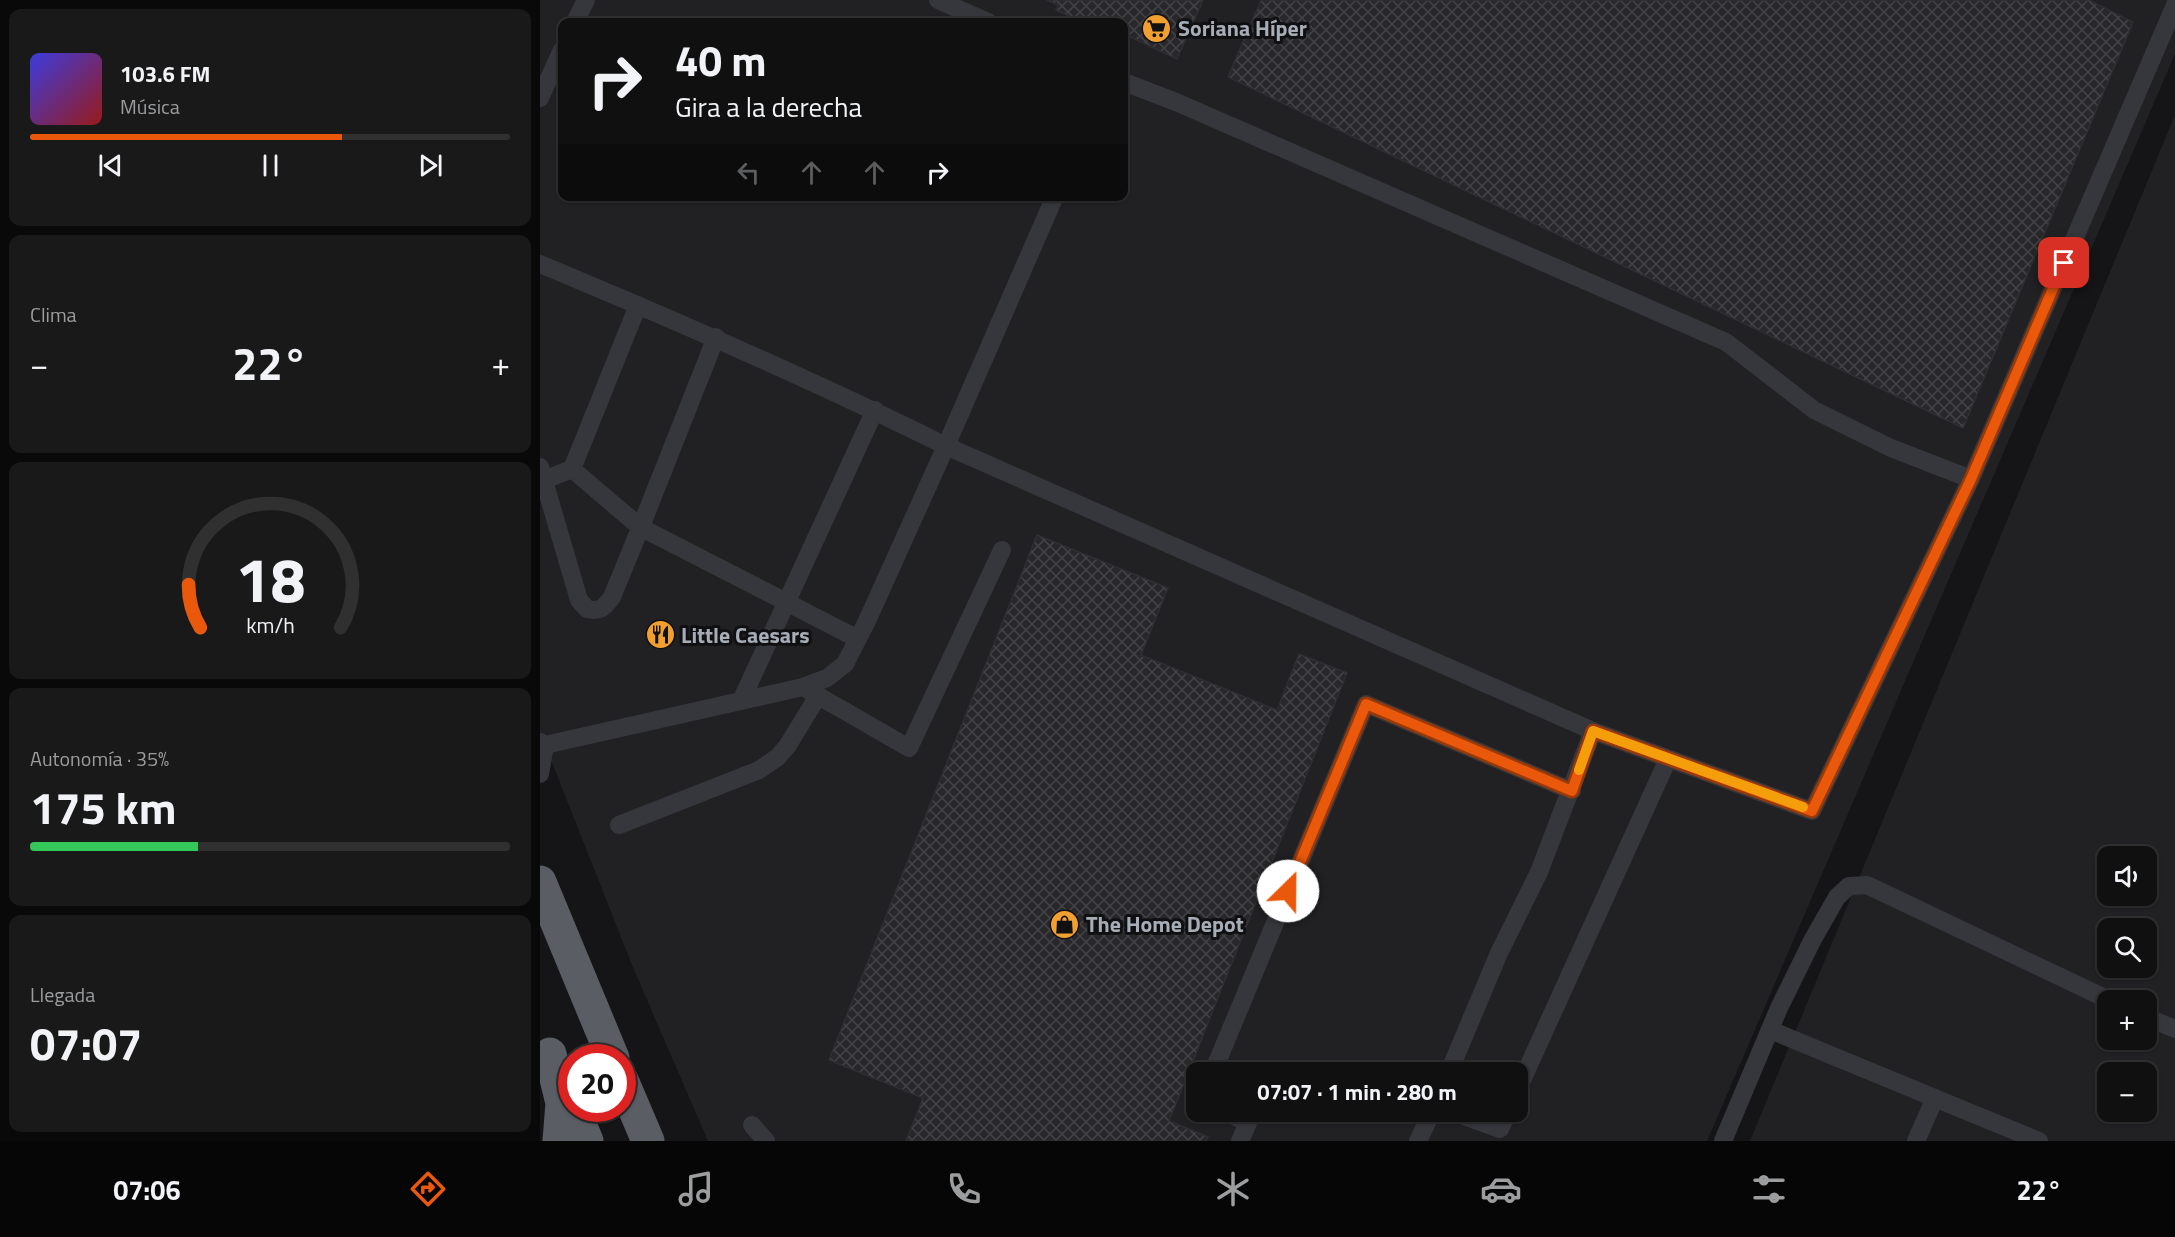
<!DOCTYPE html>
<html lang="es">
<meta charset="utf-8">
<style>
:root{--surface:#101011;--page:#19191a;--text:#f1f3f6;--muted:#9c9d9f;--line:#303031;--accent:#ea580c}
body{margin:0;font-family:"Titillium Web",sans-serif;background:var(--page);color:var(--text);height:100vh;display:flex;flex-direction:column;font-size:22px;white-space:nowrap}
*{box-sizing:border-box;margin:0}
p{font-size:20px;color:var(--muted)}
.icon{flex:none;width:33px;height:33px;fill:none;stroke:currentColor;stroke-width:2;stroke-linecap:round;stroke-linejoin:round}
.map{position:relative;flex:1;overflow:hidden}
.side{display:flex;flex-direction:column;gap:9px;padding:9px;background:#090909;width:540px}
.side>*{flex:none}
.hud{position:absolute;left:18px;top:18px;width:570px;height:183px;border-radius:12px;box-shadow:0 2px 4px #0004,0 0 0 2px var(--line);background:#101011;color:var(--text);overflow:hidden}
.fabs{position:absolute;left:1557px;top:846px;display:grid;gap:12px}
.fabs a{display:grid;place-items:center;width:60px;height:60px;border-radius:12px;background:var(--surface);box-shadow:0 2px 4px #0004,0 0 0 2px var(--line);font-size:30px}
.speed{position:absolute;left:18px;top:1044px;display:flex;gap:12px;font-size:30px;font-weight:700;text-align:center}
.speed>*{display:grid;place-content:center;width:78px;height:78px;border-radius:50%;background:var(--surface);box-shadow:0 2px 4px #0004,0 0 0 2px var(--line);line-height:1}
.speed .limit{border:9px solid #d22;background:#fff;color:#111}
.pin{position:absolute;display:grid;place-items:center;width:51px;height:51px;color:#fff;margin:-26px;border-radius:12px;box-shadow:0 3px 9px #0006}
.me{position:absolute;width:66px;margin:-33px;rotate:23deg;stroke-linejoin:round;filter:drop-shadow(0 0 4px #0008)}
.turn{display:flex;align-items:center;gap:21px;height:126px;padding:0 18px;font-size:27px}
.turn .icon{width:78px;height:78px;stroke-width:2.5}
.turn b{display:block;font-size:42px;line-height:51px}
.lanes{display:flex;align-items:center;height:57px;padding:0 18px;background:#0003;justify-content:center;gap:30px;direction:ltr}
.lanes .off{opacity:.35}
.big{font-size:45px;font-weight:700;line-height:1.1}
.side .widget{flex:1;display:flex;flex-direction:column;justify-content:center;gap:9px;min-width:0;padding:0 21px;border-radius:12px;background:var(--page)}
.side .dial{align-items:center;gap:0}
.dial svg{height:156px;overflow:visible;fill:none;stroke:var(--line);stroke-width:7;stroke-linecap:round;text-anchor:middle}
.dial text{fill:var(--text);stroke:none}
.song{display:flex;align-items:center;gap:18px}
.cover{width:72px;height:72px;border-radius:9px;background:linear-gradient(135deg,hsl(240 70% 55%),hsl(0 70% 35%))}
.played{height:6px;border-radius:3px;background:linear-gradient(90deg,var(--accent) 65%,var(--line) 65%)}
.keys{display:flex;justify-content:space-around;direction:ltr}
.heat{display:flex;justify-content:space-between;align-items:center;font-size:33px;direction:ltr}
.charge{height:9px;border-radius:4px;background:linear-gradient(90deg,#34c759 35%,var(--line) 0)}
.trip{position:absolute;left:646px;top:1062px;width:342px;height:60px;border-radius:12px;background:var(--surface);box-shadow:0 2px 4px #0004,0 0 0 2px var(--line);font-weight:700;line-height:60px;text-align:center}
.tabs{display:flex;height:96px;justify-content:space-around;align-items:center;background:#060607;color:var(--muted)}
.tabs .icon{width:42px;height:42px}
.tabs .active{color:var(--accent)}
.tabs b{font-size:27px;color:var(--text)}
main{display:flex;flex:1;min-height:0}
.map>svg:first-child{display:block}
</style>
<main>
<section class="side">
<div class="widget">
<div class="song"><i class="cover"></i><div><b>103.6 FM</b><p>Música</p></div></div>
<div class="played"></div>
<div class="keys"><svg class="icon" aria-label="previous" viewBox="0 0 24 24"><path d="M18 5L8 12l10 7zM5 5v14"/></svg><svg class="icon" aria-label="pause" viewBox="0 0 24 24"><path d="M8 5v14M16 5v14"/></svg><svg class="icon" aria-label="next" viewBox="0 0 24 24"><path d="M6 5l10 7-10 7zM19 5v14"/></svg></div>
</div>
<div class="widget"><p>Clima</p>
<div class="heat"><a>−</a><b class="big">22°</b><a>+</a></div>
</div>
<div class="widget dial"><svg viewBox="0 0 100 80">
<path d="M14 69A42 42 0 1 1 86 69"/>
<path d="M14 69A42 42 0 0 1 8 47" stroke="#ea580c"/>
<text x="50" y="56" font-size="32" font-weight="700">18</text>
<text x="50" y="72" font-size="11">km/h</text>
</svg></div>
<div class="widget"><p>Autonomía · 35%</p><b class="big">175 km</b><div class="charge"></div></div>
<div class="widget"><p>Llegada</p><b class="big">07:07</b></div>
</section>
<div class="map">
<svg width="1635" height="1141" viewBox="0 0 1635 1141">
<defs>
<pattern id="building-cross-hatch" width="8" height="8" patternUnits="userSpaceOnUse" patternTransform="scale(1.5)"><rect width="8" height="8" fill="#28282b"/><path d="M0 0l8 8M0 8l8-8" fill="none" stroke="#444448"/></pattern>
</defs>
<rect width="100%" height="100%" fill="#151517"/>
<!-- built -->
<g fill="#212124" fill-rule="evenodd">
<path d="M0,0H1635V54L1167,1141H168L92,965L0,732ZM22,22H584V196H22ZM657,1072H978V1112H657Z"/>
<path d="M1635,115V1141H1210ZM1568,856H1606V896H1568ZM1568,928H1606V968H1568ZM1568,1000H1606V1040H1568ZM1568,1072H1606V1112H1568Z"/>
</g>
<!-- building -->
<g fill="url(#building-cross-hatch)" stroke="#2f2f33" stroke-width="1.5">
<path d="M507,0H663L637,59L584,34V22H543L516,10L518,5Z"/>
<path d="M721,0H1549L1593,22L1423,428L688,77Z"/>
<path d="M497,535L628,588L601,655L737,710L759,654L807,673L629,1121L668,1137L666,1141H366L383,1098L289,1060Z"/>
</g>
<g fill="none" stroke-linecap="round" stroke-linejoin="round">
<!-- service -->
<g stroke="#36373c" stroke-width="18">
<path d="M398,0L448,22"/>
<path d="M35,22L46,0"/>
<path d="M584,82L636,102L1186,342L1274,410L1351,448L1431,479"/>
<path d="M0,98L22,50"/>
<path d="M0,264C137,321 273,380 406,446L1053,731L1272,811L1431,479L1635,5"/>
<path d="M0,467L39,600L47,609C60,612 64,608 72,597L108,509L176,337"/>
<path d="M32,469L100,527L318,639"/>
<path d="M4,480L32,469L98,305"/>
<path d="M263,687L369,748L462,550"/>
<path d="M201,701L335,410"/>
<path d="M0,742L5,745L263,687L287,678L305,664L327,621L406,446L515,196"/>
<path d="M0,774L5,745"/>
<path d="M79,825L219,770L238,757L248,745L278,696"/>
<path d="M1606,1017L1635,1029"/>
<path d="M1230,1030L1499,1141"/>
<path d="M673,1072L826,704L1032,791"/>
<path d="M909,1072L959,953L999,872L1053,731"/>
<path d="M978,1089L1128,759"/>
<path d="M686,1112L708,1123L700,1141"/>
<path d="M913,1112L960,1129L968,1112"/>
<path d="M212,1125L226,1141"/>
<path d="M878,1141L892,1112"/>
<path d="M1183,1141L1239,1008L1273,939L1297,897L1309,886L1327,885L1569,1000"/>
<path d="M1376,1141L1395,1098"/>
</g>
<!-- trunk -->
<g stroke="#5a5e64" stroke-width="33">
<path d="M0,882L73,1058"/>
<path d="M10,1054L22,1103L19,1141"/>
<path d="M82,1080L108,1141"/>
<path d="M33,1108L47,1141"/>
</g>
</g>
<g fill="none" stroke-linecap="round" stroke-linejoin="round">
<defs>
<path id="route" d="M748,891L826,704L1032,791L1053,731L1272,811L1431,479L1524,263"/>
</defs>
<!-- route casing -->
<use href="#route" stroke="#983908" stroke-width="15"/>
<!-- route -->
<use href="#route" stroke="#ea580c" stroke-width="10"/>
<!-- slow -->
<path stroke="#f59e0b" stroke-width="10" d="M1039,770L1053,731L1263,807"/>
</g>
<!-- icons -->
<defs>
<symbol id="supermarket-disc" viewBox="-11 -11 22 22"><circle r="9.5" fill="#f29f31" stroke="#101012"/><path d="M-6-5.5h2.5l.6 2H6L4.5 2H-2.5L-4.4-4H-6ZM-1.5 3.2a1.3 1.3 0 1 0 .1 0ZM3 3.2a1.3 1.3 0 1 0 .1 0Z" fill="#111"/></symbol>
<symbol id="restaurant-disc" viewBox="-11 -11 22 22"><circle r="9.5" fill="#f29f31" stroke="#101012"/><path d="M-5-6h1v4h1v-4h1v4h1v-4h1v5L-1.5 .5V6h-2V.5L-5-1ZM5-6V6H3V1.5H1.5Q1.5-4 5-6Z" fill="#111"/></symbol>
<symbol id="shop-disc" viewBox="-11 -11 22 22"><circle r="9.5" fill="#f29f31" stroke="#101012"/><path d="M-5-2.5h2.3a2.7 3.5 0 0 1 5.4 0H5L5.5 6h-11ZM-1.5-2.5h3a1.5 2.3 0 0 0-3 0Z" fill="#111"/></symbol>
</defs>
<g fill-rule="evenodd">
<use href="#supermarket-disc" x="600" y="12" width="33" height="33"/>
<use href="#restaurant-disc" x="104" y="618" width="33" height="33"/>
<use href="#shop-disc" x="508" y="908" width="33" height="33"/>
</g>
<g text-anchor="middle" stroke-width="6" stroke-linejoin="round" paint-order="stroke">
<!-- poi labels -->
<g font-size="22" font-weight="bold" fill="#a7adb7" stroke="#101012" text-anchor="start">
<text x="638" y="36">Soriana Híper</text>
<text x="141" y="643">Little Caesars</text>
<text x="546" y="932">The Home Depot</text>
</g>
</g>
</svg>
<div class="fabs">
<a><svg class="icon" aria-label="sound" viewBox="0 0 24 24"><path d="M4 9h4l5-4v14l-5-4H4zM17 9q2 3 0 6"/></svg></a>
<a><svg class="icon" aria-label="search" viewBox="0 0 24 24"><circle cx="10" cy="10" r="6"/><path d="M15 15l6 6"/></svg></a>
<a>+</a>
<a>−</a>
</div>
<div class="speed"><div class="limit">20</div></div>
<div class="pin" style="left:1524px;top:263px;background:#d93025"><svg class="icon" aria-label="arrive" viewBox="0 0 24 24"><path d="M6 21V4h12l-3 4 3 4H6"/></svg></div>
<svg class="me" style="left:748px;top:891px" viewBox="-20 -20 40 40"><circle r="19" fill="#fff"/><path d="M0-13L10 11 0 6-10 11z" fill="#ea580c"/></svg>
<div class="trip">07:07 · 1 min · 280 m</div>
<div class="hud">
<div class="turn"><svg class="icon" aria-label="right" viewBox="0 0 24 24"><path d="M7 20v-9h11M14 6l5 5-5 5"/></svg><div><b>40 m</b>Gira a la derecha</div></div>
<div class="lanes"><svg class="icon off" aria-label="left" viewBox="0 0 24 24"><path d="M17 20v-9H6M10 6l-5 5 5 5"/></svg><svg class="icon off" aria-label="ahead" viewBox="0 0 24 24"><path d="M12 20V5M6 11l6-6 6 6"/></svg><svg class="icon off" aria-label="ahead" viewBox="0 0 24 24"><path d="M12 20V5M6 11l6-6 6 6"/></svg><svg class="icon" aria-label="right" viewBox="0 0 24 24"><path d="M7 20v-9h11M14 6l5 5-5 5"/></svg></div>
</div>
</div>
</main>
<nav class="tabs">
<b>07:06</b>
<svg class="icon active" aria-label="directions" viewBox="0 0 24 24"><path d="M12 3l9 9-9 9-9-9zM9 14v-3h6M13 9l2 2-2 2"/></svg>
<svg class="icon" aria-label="music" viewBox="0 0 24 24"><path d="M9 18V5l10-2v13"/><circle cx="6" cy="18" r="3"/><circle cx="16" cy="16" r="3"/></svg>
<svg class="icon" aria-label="phone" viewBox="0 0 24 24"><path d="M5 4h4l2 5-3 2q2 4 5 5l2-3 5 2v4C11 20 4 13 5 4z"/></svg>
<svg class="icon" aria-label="climate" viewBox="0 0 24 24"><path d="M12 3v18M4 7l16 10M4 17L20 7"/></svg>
<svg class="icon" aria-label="car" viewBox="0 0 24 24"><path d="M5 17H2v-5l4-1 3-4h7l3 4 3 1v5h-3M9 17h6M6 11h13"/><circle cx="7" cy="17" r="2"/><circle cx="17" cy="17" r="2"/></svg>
<svg class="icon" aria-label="filters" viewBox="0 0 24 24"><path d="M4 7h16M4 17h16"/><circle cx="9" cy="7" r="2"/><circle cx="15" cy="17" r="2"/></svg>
<b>22°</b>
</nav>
